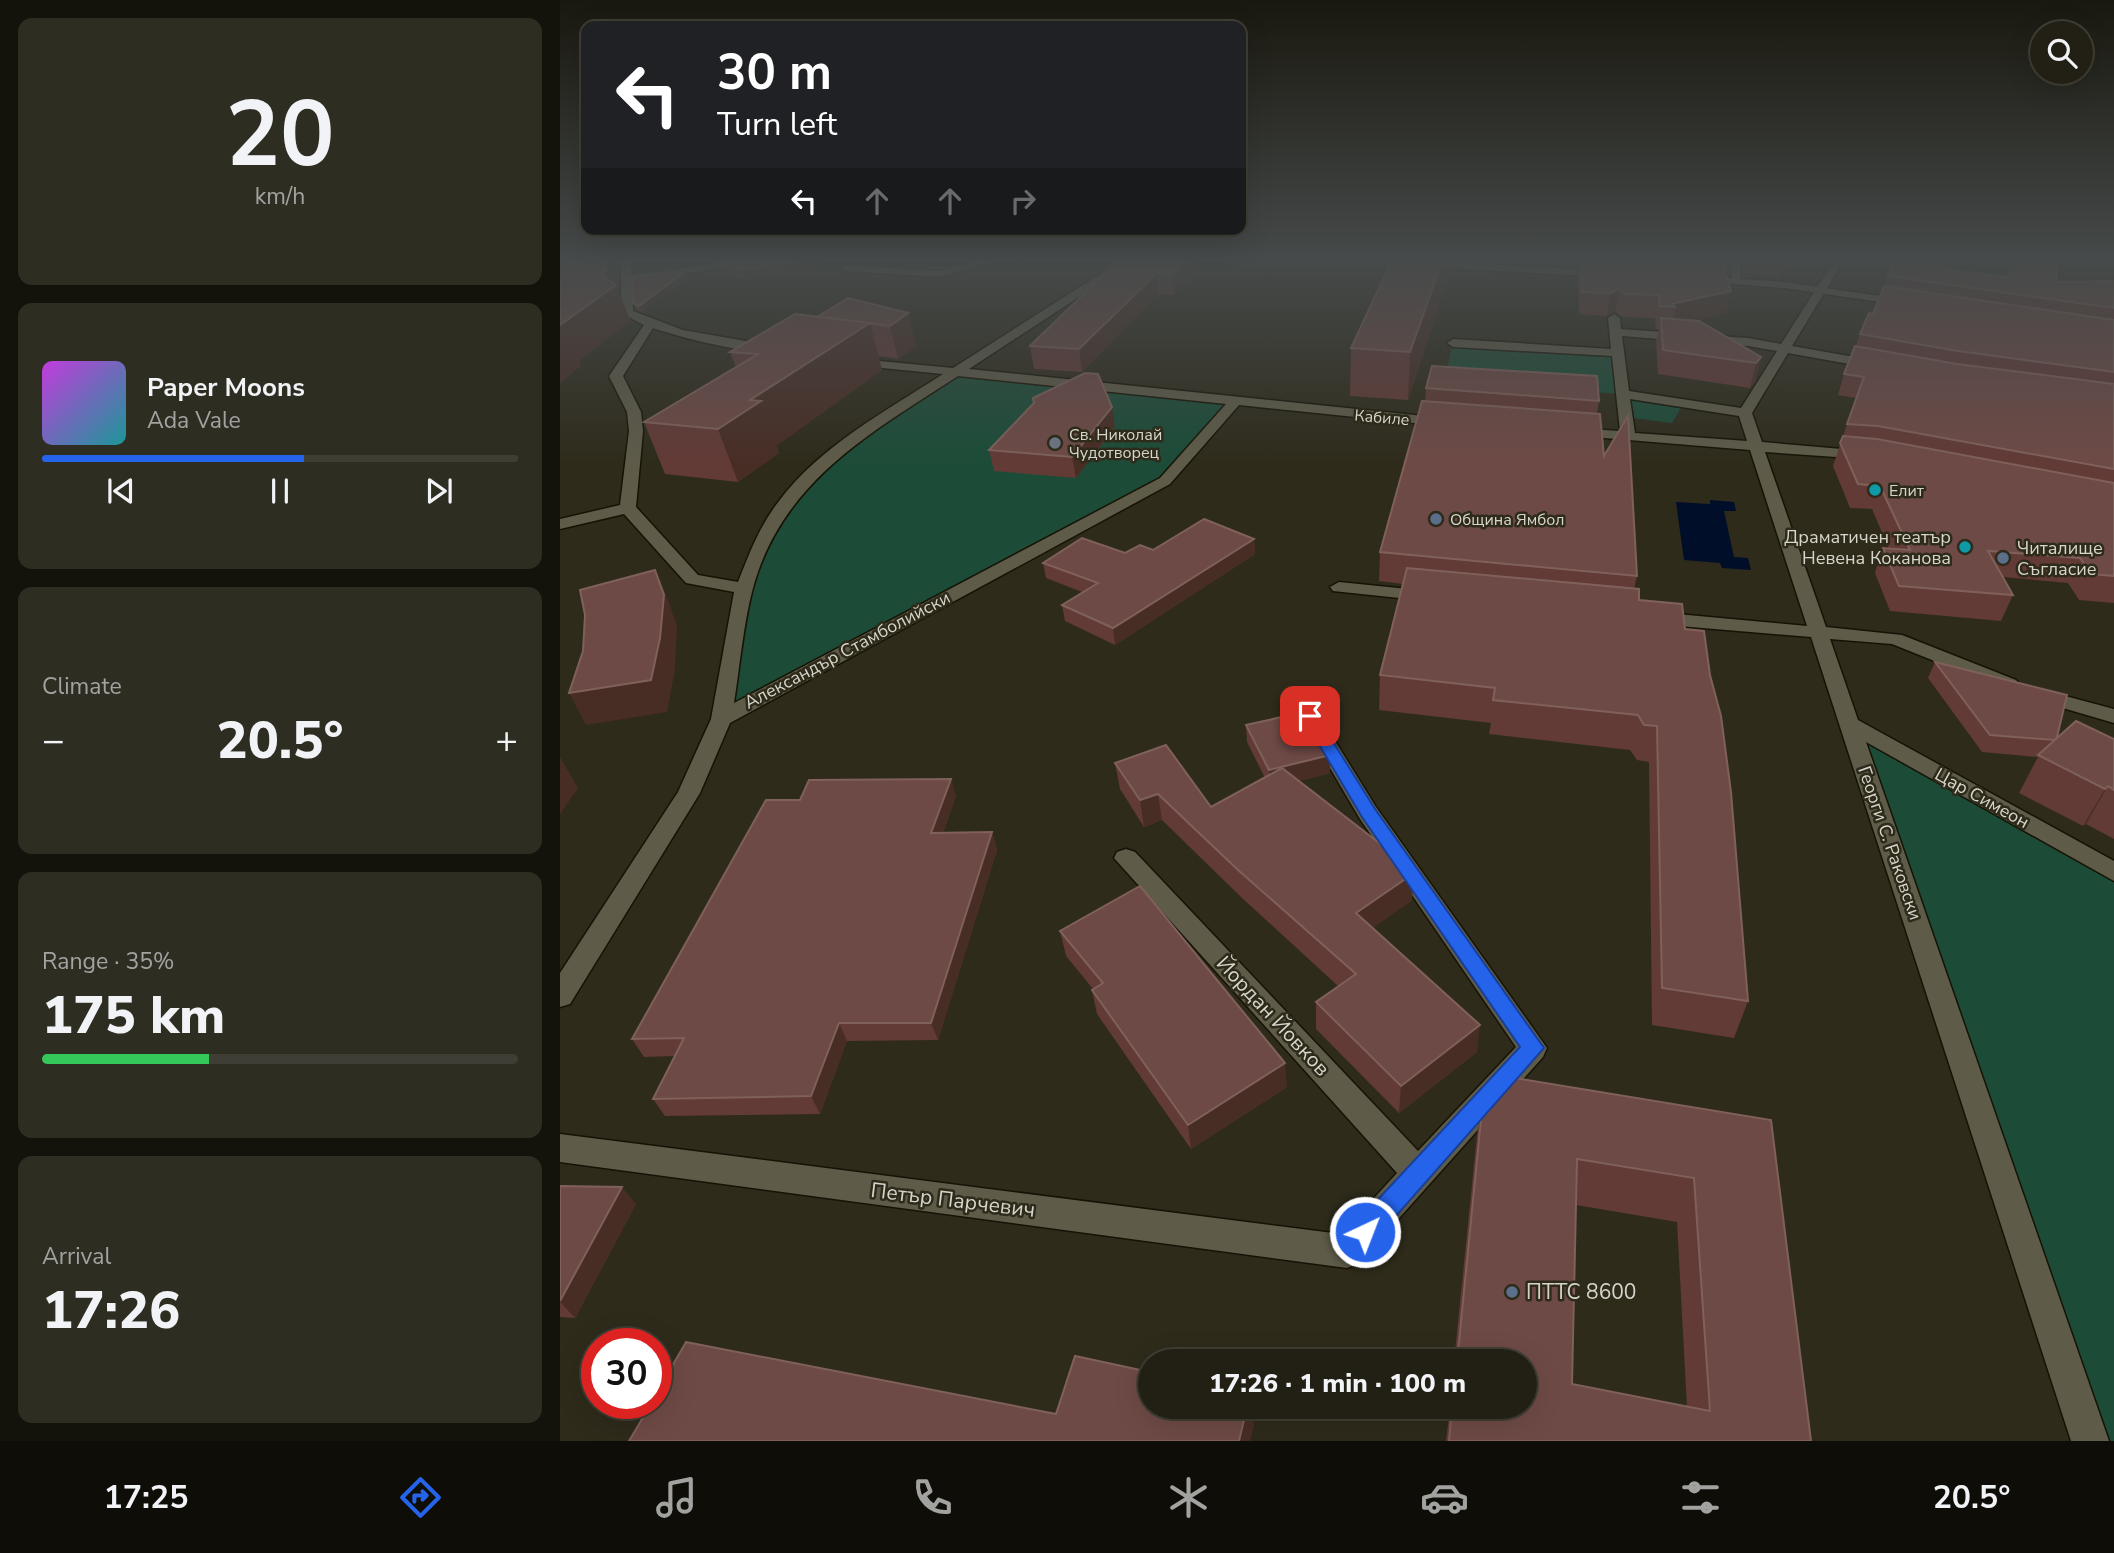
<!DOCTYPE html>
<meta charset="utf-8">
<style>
:root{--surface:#222014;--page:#2e2d22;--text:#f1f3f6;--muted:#a2a3a0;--line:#3f3e34;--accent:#2563eb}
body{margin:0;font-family:"Nunito Sans",sans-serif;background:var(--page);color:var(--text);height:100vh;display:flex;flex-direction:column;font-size:26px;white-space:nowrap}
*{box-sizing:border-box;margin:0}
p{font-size:23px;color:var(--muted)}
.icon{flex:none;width:38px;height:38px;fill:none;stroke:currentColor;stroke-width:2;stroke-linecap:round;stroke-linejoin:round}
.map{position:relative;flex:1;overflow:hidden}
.side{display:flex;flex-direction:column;gap:18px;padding:18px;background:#13120b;width:560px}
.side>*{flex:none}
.hud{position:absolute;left:21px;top:21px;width:665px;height:214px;border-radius:14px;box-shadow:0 7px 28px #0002,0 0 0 2px var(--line);background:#202124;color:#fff;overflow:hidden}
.fabs{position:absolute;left:1470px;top:21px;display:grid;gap:14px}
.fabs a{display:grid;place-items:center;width:63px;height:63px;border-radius:50%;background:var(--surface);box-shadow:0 7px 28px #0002,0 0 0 2px var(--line);font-size:35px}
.speed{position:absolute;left:21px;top:1328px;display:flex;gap:14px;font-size:35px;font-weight:700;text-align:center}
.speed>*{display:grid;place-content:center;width:91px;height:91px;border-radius:50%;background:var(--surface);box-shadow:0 7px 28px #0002,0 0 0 2px var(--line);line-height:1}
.speed .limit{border:10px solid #d22;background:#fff;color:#111}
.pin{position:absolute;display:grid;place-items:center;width:60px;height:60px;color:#fff;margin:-30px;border-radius:14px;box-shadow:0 4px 10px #0006}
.me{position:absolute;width:77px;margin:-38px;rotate:43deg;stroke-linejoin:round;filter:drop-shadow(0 0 5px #0008)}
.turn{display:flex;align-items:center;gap:24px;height:147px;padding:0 21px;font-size:32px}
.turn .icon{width:91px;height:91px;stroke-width:2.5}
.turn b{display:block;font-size:49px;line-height:60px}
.lanes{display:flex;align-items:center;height:66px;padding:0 21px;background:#0003;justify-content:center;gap:35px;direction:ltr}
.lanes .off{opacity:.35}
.big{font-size:52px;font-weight:800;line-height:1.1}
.side .card{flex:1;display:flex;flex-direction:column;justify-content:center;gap:10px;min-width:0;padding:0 24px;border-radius:14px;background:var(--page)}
.side .dial{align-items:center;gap:0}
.dial b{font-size:91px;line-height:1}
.song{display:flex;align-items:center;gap:21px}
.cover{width:84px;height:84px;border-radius:10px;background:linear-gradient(135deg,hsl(290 70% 55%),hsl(180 70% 35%))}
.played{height:7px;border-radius:4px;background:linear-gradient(90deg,var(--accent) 55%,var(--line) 55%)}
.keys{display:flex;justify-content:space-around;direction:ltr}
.heat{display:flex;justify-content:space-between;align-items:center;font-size:38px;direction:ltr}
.charge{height:10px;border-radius:5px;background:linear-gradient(90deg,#34c759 35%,var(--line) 0)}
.trip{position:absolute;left:578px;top:1349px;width:399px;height:70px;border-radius:35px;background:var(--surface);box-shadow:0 7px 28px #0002,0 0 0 2px var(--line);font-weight:800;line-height:70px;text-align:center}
.tab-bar{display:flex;height:112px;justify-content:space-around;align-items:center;background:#0e0d08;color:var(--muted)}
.tab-bar .icon{width:49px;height:49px}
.tab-bar .on{color:var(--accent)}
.tab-bar b{font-size:32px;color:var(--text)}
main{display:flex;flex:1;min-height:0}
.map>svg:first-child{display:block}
</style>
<main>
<section class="side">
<div class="card dial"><b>20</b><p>km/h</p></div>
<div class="card">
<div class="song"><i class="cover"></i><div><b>Paper Moons</b><p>Ada Vale</p></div></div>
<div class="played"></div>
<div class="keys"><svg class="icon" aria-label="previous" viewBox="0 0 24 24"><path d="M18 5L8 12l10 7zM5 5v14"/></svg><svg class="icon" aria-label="pause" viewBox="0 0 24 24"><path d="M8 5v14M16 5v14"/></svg><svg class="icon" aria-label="next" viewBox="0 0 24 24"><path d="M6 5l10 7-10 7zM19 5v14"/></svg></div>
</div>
<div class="card"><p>Climate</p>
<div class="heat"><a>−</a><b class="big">20.5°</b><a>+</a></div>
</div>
<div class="card"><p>Range · 35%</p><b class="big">175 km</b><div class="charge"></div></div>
<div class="card"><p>Arrival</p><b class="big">17:26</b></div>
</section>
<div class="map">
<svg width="1554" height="1441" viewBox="0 0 1554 1441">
<rect width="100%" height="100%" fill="#2e2b1b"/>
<!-- green -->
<g fill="#1c4c38">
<path d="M893,343L1058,353L1063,394L1124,403L1112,423L1065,417L1062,394L884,382Z"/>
<path d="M395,374L674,403L605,481L161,719L204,538L262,464Z"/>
<path d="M1290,724L1554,872V1441H1530Z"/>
</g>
<!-- water -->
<path fill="#000e2a" d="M1150,500L1174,502L1176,511H1164L1174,557L1188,558L1191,570L1162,568L1160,563L1124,560L1116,502L1150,504Z"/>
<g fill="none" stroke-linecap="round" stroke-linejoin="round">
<defs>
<g id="street">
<path d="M61,262H71L73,311L123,330L208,345L214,349C201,359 112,335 93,328L63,376L81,412L83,431L76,507L138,575L178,582C189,554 200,525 219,501C260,446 326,411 383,374L292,365L288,364V358L393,368L559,262H572L409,369L883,418L890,422L883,426L679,405L610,484L170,723L140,793L10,1004L0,1007V973L118,792L151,719L174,592L126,583L64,514L0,529V519L60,505L69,431L67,412L49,376L84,325L61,313ZM398,376L666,404L600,478L174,703C180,666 183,625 193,588C222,481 312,432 398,376Z"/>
<path d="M164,262H194L117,275L112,272L117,269Z"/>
<path d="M413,262H432L379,277L287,271L282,268L287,265L379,271Z"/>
<path d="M1170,262H1180L1181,283L1172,281Z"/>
<path d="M1273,262H1283L1232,346L1317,361L1323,365L1317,369L1228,353L1192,413L1202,442L1305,451L1312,455L1305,459L1205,452L1266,627L1342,635L1456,680L1459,684L1456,688H1442L1332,644L1270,639L1298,720L1554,861V881L1306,742L1549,1441H1511L1251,637L1095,624L1086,618L1095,612L1247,626L1190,450L1008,435V429L1013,428L1060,431L1052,356L893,347L887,343L893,339L1051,349L1048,318L1054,314L1060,318L1061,329L1188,338L1221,344ZM1062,336L1188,346L1217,351L1181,408L1069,391ZM1070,399L1179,416L1187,441L1075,433Z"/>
<path d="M779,582L868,591L877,596L868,601L773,591L770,587Z"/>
<path d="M1479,689L1554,709V723L1472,699L1469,695L1472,691Z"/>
<path d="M750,710L757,712L816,807L987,1048L983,1057L799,1263L787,1268L0,1162V1134L781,1234L837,1173L554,858L557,852L566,849L575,852L858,1151L956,1047L800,819L740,717L743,712Z"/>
</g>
<g id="secondary">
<path d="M832,262H896L1045,271L1050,274L1045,277L837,265Z"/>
<path d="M1140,276L1224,282L1348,300L1354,303L1348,306L1224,288L1136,281V277Z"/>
</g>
</defs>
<!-- street casing -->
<use href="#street" stroke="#161305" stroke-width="3"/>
<!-- secondary casing -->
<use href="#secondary" stroke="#161305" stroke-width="3"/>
<!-- street -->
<use href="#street" fill="#5e5b49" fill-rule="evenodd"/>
<!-- secondary -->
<use href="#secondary" fill="#5e5b49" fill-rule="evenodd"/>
</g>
<!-- wall -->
<g fill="#623a36" fill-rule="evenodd">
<path d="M165,262H264L266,268L185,279L168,273Z"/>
<path d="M557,262H645L614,295L599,294L522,372L474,369L470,346Z"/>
<path d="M1008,262H1170L1168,270L1164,269L1167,313L1136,320L1201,357L1195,382L1190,388L1098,374L1096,341L1099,329H1096L1095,318L1062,317L1055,312L1047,316L1019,314L1018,278L1019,267H1017V263Z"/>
<path d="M1181,262H1228L1218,277L1183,272Z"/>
<path d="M1450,262H1498L1496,282L1554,281V603L1519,600L1508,583L1443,577L1453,595L1441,621L1330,611L1315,573L1323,548L1329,549L1312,509L1290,508L1273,466L1296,398L1278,395L1284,374L1296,346L1300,334L1313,314L1325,287L1328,276L1378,268L1447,276Z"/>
<path d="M127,270L129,276L82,312L76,309L73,303Z"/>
<path d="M890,271L848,400L790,396L791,348Z"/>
<path d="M348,313L356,346L338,359L318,356L322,370L216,446L219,453L178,482L105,474L84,422L176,367L170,352L257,317Z"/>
<path d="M866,388L1039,401L1037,414L1044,456L1077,576L1074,589L1079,600L1125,629L1188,1001L1174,1038L1092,1025L1089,762L1077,760L1070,750L929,734L931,723L819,710L820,675L843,584L819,581L820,552L865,401Z"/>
<path d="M474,403L555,427L516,478L434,471L429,450Z"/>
<path d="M694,539L695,554L555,645L505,621L502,605L522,592L486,578L483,563Z"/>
<path d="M1375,662L1497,737L1554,739V839L1526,824L1523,826L1459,793L1478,757L1422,752L1368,678Z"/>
<path d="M686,725L770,755V773L739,781L852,900L812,928L917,1052L839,1113L756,1029V1002L778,986L681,897L602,820L584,827L560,789L555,763L651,807L705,778L687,742Z"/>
<path d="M396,796L383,833L432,832L437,850L378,1040L287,1041L260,1114L105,1116L93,1099L115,1056L84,1057L72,1039Z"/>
<path d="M500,931L727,1087L631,1149L537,1014L532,990L533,989L506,956Z"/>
<path d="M924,1089L1211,1120L1251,1441H886L890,1407H964V1362H894L917,1135ZM1016,1205L1117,1222L1127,1407L1012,1384Z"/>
<path d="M0,1186L76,1204L15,1318L0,1317Z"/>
</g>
<!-- shaded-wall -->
<g fill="#482d25">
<path d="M45,262H50L58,284V291L71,321L19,361L21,366L0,383V325L44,277Z"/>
<path d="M235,262H264L266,268L185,279L182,269Z"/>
<path d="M624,262H645L614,295L612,274Z"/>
<path d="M882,262H891L890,271L848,400L850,352Z"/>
<path d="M1222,262H1228L1218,277Z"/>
<path d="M127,270L129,276L82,312L79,306Z"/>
<path d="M597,273L599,294L522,372L519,349Z"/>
<path d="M1059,289L1055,312L1047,316L1050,293Z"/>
<path d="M1171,291L1167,313L1112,326L1116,307L1111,304Z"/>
<path d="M348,313L356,346L338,359L330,326Z"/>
<path d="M310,323L322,370L216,446L219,453L178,482L158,429L190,400Z"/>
<path d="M1201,357L1195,382L1190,388L1196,363Z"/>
<path d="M552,407L555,427L516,478L512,457Z"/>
<path d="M694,539L695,554L555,645L553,628Z"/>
<path d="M95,570L108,600L117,626L115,669L107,712L26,725L9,693Z"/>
<path d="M770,755V773L710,788L709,770Z"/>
<path d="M0,757L18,788L0,814Z"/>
<path d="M391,779L396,796L377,850L371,833Z"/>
<path d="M1548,786L1526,824L1523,826L1545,789Z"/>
<path d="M598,794L602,820L584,827L580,800Z"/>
<path d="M432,832L437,850L378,1040L371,1023Z"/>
<path d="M854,873L852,900L795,941L796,913Z"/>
<path d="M279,1023L287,1041L260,1114L251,1096Z"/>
<path d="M920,1025L917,1052L839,1113L841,1086Z"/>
<path d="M725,1063L727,1087L631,1149L628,1125Z"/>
<path d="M62,1187L76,1204L15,1318L0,1302V1301Z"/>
<path d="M687,1407H692L694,1425L690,1441H679Z"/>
</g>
<!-- building -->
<g fill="#6e4a46" stroke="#7f605b" stroke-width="2" fill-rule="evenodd">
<path d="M0,262H45L44,277L56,285L0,325Z"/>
<path d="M165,262H235L182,269L165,263Z"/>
<path d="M557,262H624L612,274L597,273L519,349L470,346Z"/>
<path d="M831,262H882L850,352L791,348Z"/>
<path d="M1021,262H1116L1163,265L1171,291L1111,304L1116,307L1100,306L1099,295L1066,294L1059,289L1050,293L1022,292Z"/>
<path d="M1334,262H1379L1377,268L1449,277L1452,262H1498L1496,282L1554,281V308L1328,276Z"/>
<path d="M127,270L79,306L73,303L72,276Z"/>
<path d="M1324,286L1554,320V372L1398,351L1300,334L1309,313L1313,314Z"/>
<path d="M288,298L348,313L330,326L257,317Z"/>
<path d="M235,314L310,323L190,400L201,401L158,429L84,422L198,354L170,352Z"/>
<path d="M1101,318L1139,321L1201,357L1196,363L1103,350Z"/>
<path d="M1295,346L1397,364L1554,384V469L1318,426L1287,424L1304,377L1284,374Z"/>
<path d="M872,366L1037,376L1039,401L866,388Z"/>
<path d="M525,373L538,374L552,407L512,457L429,450L474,403L473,398Z"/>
<path d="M862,401L1040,414L1044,456L1068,416L1077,576L820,552Z"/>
<path d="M1283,436L1317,439L1554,483V576L1531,574L1520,558L1428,551L1453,595L1339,586L1323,548L1350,550L1320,486L1298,484L1280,443Z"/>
<path d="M644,519L694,539L553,628L502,605L538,583L483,563L522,538L565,553L580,545L593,550Z"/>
<path d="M847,568L1079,589V600L1122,604L1125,629L1144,631L1150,675L1161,716L1171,792L1188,1001L1102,988L1097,726L1084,725L1078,715L933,700L935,688L820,675Z"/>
<path d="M95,570L104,595L100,638L91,680L9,693L23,651L25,615L20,590Z"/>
<path d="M1375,662L1507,695L1497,737L1495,740L1430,735Z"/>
<path d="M744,712L770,755L709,770L686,725Z"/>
<path d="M1516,721L1554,739V790L1548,786L1545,789L1478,755Z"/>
<path d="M606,745L651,807L722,768L849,866L854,873L796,913L920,1025L841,1086L756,1002L796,974L678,870L598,794L580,800L555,763Z"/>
<path d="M391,779L371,833L432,832L371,1023H279L251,1096L93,1099L124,1038L72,1039L206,800H240L249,780Z"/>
<path d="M580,886L725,1063L628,1125L532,990L543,983L500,931Z"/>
<path d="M937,1075L1211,1120L1251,1441H889L892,1407H964V1362H897L924,1089ZM1017,1159L1134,1178L1150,1411L1012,1384Z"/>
<path d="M0,1186L62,1187L0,1301Z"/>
<path d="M126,1342L496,1414L515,1356L590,1372V1407H687L679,1441H69L91,1404H96V1394Z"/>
</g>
<!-- sky -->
<linearGradient id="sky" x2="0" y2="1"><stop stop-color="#19180f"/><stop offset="0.56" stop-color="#464a4a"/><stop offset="1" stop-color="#464a4a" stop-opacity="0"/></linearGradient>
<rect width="1554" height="464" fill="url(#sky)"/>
<!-- route -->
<path fill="#2563eb" stroke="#184099" stroke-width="2" d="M750,711L755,713L815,809L984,1048L814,1241L805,1244L796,1241L793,1232L796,1223L960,1047L802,817L742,716Z"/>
<!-- markers -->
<circle fill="#6b7280" stroke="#2e2b1b" stroke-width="2.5" cx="495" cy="443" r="7"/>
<g fill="#0f9aa8" stroke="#2e2b1b" stroke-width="2.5">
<circle cx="1315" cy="490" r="7"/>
<circle cx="1405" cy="547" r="7"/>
</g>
<g fill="#5c6f8a" stroke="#2e2b1b" stroke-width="2.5">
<circle cx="876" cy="519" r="7"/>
<circle cx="1443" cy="558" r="7"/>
<circle cx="952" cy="1292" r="7"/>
</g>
<g text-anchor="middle" stroke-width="5" stroke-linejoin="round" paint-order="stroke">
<!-- far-street labels -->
<g font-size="16" fill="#d7d5cb" stroke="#2e2b1b">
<text transform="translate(822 417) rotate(5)" y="6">Кабиле</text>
</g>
<!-- far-poi labels -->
<g font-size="16" fill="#d7d5cb" stroke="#2e2b1b" text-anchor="start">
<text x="509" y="440">Св. Николай<tspan x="509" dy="18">Чудотворец</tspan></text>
<text x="1329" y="496">Елит</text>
<text x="890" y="525">Община Ямбол</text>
</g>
<!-- poi labels -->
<g font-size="18" fill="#d7d5cb" stroke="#2e2b1b" text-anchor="end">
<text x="1391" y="543">Драматичен театър<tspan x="1391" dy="21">Невена Коканова</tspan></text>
<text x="1457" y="554" text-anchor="start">Читалище<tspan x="1457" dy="21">Съгласие</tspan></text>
</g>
<!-- street labels -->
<g font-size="18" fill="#d7d5cb" stroke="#2e2b1b">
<text transform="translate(287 650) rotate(-28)" y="6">Александър Стамболийски</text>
<text transform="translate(1422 798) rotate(29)" y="6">Цар Симеон</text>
<text transform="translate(1330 843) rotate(71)" y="6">Георги С. Раковски</text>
</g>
<!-- near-street labels -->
<g font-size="21" fill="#d7d5cb" stroke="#2e2b1b">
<text transform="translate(713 1016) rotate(47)" y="7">Йордан Йовков</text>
<text transform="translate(393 1200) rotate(7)" y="7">Петър Парчевич</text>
</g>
<!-- near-poi labels -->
<g font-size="21" fill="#d7d5cb" stroke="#2e2b1b" text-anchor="start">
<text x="966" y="1299">ПТТС 8600</text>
</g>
</g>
</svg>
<div class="fabs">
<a><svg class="icon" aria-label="search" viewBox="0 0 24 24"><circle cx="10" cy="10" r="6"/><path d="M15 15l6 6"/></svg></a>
</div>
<div class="speed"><div class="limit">30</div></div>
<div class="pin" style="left:750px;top:716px;background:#d93025"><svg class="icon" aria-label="arrive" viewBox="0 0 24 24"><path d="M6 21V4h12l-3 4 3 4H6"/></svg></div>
<svg class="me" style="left:805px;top:1232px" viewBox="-20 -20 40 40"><circle r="17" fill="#2563eb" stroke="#fff" stroke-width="3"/><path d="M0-11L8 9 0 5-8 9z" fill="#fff"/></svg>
<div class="trip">17:26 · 1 min · 100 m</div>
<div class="hud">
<div class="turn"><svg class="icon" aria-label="left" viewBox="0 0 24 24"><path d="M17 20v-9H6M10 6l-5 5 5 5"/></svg><div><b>30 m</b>Turn left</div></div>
<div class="lanes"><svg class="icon" aria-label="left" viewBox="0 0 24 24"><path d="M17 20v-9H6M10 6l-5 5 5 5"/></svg><svg class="icon off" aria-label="ahead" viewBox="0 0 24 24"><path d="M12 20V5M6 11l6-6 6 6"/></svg><svg class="icon off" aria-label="ahead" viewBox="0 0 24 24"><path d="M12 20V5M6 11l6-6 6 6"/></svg><svg class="icon off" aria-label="right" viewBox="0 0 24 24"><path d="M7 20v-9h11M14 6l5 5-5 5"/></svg></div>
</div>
</div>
</main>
<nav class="tab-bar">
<b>17:25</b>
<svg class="icon on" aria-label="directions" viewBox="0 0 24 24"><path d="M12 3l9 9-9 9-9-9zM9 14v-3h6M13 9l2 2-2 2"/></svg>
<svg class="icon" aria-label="music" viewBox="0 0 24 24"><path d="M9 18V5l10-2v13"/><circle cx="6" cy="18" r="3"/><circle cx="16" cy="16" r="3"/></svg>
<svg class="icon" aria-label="phone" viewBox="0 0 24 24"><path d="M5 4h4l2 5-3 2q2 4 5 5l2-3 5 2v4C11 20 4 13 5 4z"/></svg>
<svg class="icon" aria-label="climate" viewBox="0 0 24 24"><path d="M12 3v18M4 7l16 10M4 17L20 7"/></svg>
<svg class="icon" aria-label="car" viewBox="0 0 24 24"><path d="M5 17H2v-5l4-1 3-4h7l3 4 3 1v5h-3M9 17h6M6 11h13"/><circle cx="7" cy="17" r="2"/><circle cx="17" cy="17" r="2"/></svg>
<svg class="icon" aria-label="filters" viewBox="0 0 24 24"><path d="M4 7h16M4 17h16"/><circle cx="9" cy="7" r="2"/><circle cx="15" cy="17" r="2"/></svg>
<b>20.5°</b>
</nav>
